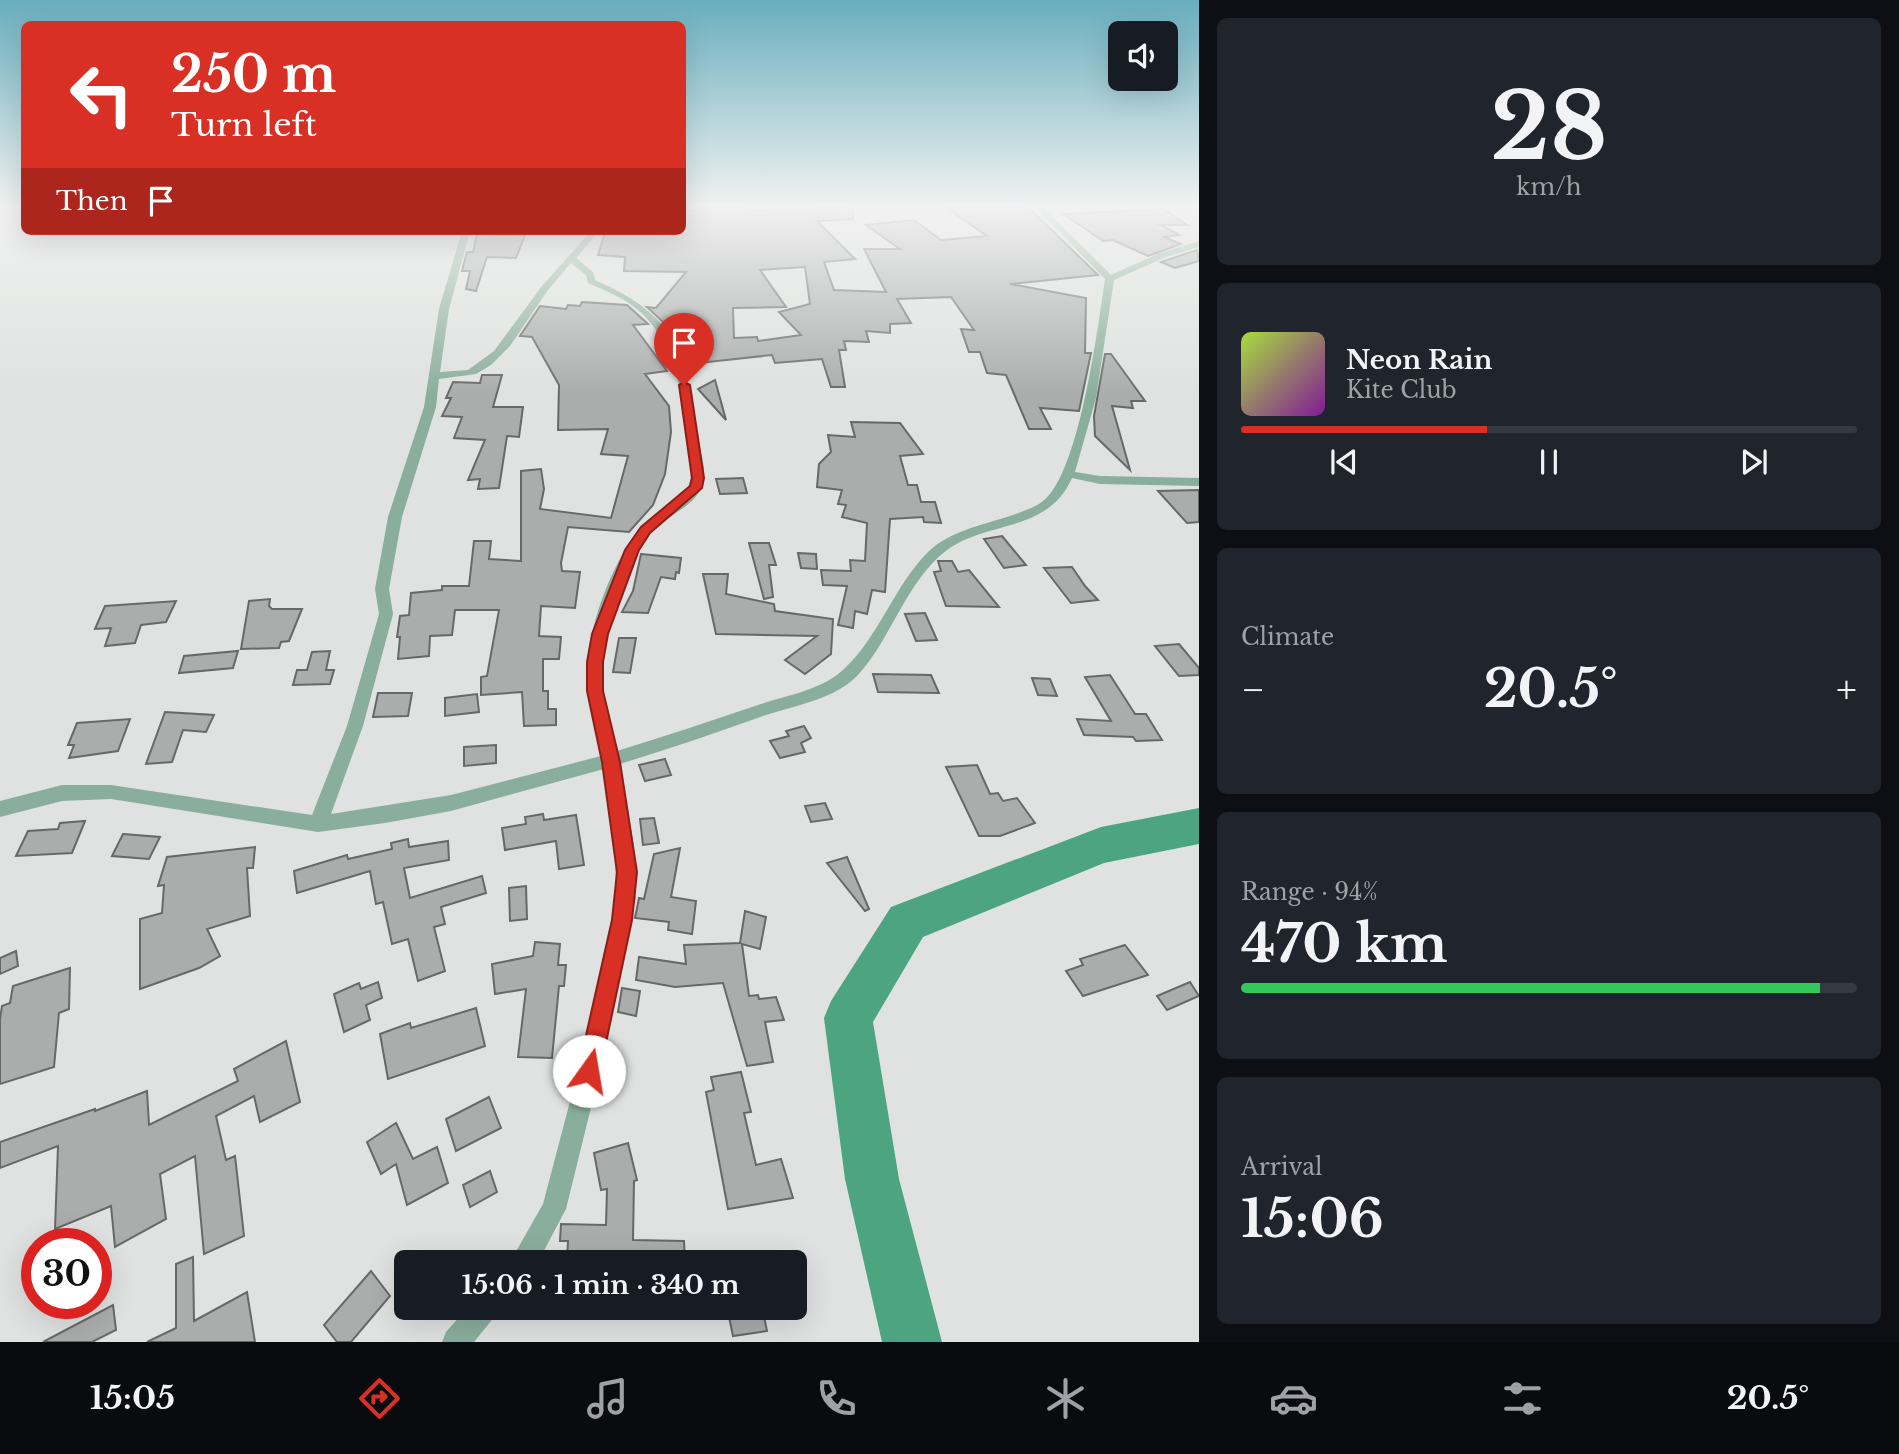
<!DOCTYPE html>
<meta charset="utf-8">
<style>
:root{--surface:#171b24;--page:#20242c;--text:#f1f3f6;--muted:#9ea1a6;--line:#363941;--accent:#d93025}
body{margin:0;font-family:"Libre Baskerville",serif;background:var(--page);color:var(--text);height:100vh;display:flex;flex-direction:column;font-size:26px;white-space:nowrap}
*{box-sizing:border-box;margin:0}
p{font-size:23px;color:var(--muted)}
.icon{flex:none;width:38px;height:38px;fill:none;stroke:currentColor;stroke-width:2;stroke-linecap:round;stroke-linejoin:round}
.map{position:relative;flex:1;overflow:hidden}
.panel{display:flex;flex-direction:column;gap:18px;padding:18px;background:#0d0f14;width:700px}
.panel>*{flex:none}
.banner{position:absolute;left:21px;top:21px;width:665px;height:214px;border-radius:10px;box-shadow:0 7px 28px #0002;background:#d93025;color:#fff;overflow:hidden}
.tools{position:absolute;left:1108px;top:21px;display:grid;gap:14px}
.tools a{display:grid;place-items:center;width:70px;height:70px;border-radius:10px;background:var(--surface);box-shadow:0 7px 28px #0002;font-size:35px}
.speed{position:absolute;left:21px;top:1228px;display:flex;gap:14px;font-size:35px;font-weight:700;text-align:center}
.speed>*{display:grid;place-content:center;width:91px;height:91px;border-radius:50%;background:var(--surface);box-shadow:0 7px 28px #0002;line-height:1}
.speed .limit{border:10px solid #d22;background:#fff;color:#111}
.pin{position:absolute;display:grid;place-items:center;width:60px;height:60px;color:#fff;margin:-72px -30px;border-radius:50% 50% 50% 0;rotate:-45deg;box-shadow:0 0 7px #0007}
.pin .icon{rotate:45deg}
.me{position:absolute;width:77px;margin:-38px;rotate:13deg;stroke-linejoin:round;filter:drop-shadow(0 0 5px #0008)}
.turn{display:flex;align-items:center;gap:24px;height:147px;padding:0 35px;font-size:32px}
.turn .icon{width:91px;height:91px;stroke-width:2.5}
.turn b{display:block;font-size:49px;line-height:60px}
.then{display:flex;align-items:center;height:66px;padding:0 35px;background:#0003;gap:14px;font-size:26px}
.big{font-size:52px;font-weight:800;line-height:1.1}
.panel .widget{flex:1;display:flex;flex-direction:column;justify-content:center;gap:10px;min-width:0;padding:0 24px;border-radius:10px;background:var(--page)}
.panel .dial{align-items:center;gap:0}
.dial b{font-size:91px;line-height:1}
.song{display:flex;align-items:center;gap:21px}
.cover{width:84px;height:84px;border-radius:10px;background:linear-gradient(135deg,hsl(80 70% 55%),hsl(290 70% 35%))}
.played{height:7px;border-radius:4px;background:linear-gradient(90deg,var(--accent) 40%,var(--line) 40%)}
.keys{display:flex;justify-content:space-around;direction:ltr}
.heat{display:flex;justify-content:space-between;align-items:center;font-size:38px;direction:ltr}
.charge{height:10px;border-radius:5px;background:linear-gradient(90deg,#34c759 94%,var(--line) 0)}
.trip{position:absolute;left:394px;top:1250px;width:413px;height:70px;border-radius:10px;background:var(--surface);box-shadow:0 7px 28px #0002;font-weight:800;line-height:70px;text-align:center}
.menu{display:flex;height:112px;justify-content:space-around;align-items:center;background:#090b0e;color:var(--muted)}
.menu .icon{width:49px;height:49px}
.menu .selected{color:var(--accent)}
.menu b{font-size:32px;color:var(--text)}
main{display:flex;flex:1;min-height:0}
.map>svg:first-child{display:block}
</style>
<main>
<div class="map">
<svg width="1199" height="1342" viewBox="0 0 1199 1342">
<rect width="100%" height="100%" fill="#dfe2e0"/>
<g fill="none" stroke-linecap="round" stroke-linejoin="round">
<!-- river -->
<path fill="#4ca580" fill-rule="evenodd" d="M1199,808V844L1104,863L923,937L873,1022L899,1179L942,1342H882L845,1179L824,1018L831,1001L891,907L1101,827Z"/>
</g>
<!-- building -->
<g fill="#aaadac" stroke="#666968" stroke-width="2" fill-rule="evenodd">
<path d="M693,207H748L752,210L853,207V219L817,221L855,259L824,262L834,290L886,292L864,249H900L866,225L914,220L941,240L987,236L945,207H1023L1032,211L1098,275L1010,284L1086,298L1085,353H1091L1079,411L1040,408L1051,429H1029L1006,375L987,373L980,352H969L961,329L974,330L951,297L897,299L911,323L890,324V333L866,331L869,342L844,341L846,350H839L845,387H831L822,359L775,363L772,355L690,364L672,321L663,322L647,307L656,308L686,272L624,271L625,257L598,255L605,233L682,234V211H696ZM805,267L810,304L779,312L801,335L758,341L757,337L734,338L733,308L786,307L760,270Z"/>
<path d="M1164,209L1187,225H1161L1179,235L1164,237L1181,244L1148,256L1113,240L1103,241L1064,214Z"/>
<path d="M477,234L525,235L516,258L487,257L476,291L466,289L470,271H462L467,252H473Z"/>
<path d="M1197,250L1199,261L1175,268L1161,262Z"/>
<path d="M582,302L627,305L648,324L633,325L667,371L645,374L669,406L671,432L665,474L653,505L629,532L568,527L561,563L562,571L580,572L575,608L541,606L539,636L561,637L559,659H543V691H548V709H556V725L524,726L522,692L481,695V677L487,676L499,610H455L452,635L430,636L429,656L398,659L400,637H397L400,616L409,615L411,593L442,590V586H469L474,541H491L489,559L521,561V471L541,469L544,489L540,509L611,518L628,456L601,454L608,429L558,430L559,385L532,337L520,336L540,306L566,309L568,305L580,306Z"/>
<path d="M1105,354H1111L1145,401H1131L1133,408L1112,406L1130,470L1095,436L1094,416Z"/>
<path d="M482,375H502L493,407H523L519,437L507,436L499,488L478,489L480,479L468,480L485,440L454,438L462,417L442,416L451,398H446L453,382L480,383Z"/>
<path d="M715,380L726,420L698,389Z"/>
<path d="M851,422L900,423L923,454L900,456L908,485H917L921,502H935L941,523L924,522L923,517L890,519L885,592L872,590L867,614L855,611L853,628L838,625L847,586L823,585L821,570L851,571L850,560L865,561L867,523L842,517L846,505L838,504L842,490L817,487L819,464L831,452L828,435L855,437Z"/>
<path d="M743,478L747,493L720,494L716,479Z"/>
<path d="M1199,490V522L1187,523L1158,491Z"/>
<path d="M1002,536L1026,565L1004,568L984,539Z"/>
<path d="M749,543H769L776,565H769L773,597L764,599Z"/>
<path d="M798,553L816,554L817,569L801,568Z"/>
<path d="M641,554L681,558L679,573L676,572L675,579L661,577L648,613L622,612L633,591Z"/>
<path d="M938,561H952L958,572L969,570L999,607L946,606L934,572L941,571Z"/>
<path d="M1072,567L1085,586L1098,600L1071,603L1044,568Z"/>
<path d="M703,574H728L726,594L774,604L775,611L833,619L831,654L805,674L785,660L817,636L716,634Z"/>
<path d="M270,599L269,606L272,609H302L289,641L281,642L279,648L241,649L249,601Z"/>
<path d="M176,601L166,622L141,625L135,643L105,646L111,628L95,629L105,606Z"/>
<path d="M925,613L937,640L916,641L905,614Z"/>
<path d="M619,638H636L630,673L613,672Z"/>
<path d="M1179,644L1199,668V675L1179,676L1155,646Z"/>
<path d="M238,651L233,668L179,673L184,656Z"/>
<path d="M330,651L326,670H334L330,684L293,685L297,670H307L312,652Z"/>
<path d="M873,674L931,675L939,693L878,692Z"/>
<path d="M1110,675L1135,714H1146L1162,740L1136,741L1133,737L1084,735L1077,719L1111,721L1085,677Z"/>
<path d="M1032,678L1050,679L1057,696L1038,695Z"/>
<path d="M378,693H412L408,716L373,717Z"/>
<path d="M477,694L479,712L445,716V698Z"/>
<path d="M165,712L214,715L206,732L183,730L172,762L146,764Z"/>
<path d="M130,719L118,751L69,758L74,745H68L77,723Z"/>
<path d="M804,726L811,738L801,743L805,752L780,758L770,741L789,736L786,731Z"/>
<path d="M496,745V763L464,766V747Z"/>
<path d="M665,759L671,775L645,781L639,765Z"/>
<path d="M977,765L990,794L998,793L1003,801L1017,798L1035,823L1000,836H979L946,767Z"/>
<path d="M825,803L832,819L811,822L805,806Z"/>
<path d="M543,814L544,820L576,815L584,865L559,869L556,841L505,850L502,828L526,824L525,817Z"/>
<path d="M654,818L659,843L643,845L640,819Z"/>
<path d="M85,821L72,853L16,856L28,831L58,829L60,823Z"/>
<path d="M123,834L160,837L149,859L112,856Z"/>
<path d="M408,839L409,847L448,841L449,860L404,868L410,898L482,876L486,893L441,907L445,924L434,927L445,971L418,981L408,939L392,944L383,902L376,904L370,871L297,893L294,871L347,855L348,859L392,849L391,843Z"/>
<path d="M255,847L253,868H247L250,916L207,929L220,956L199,968L140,989V919L162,913L164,885L158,886L167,857Z"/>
<path d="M680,848L671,897L696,901L692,934L668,930L669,922L635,918L639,898L644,899L654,854Z"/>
<path d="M847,857L869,909L865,911L827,863Z"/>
<path d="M526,886L527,919L510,921L509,888Z"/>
<path d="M745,911L766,917L760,949L742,944L749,996L758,995L759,999L776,997L784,1020L765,1022L773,1062L747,1066L723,983L675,987L636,980L639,957L686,964L684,945L740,943Z"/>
<path d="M535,942L560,944L558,965H566L564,986H559L552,1058L518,1057L526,989L495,994L492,964L533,956Z"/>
<path d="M1125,945L1148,975L1083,996L1066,971L1083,965L1080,959Z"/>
<path d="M16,951L18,966L0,974V958Z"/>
<path d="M70,968L69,1009L59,1013L54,1067L0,1084V1019L2,1006L10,1003L13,986Z"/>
<path d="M378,982L382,998L366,1005L370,1020L344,1032L334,994L359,983L361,989Z"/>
<path d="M1190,982L1199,996L1167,1010L1157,996Z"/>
<path d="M622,988L640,991L636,1016L618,1012Z"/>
<path d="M476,1008L485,1046L388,1079L380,1034L410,1023L411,1028Z"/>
<path d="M286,1041L300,1102L260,1122L254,1096L216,1116L226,1160L235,1156L244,1236L204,1254L195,1156L160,1174L166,1219L115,1247L111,1206L55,1229L58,1146L0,1168V1142L95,1109V1111L147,1091L149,1125L238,1081L234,1069Z"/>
<path d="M741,1072L751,1112L744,1113L756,1165L781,1159L793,1198L728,1209L706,1092L714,1090L711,1077Z"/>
<path d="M489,1097L501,1128L456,1151L446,1119Z"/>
<path d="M396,1123L413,1159L437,1147L448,1183L407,1205L396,1164L381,1174L367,1142Z"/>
<path d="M628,1143L637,1180L634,1181L633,1240L684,1241L685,1262H567L568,1241H560L561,1224L606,1225L607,1189L601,1190L594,1153Z"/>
<path d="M490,1171L497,1192L470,1207L463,1185Z"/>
<path d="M193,1257L194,1321L247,1292L255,1342H147L176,1328V1264Z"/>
<path d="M371,1271L390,1296L351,1342H337L324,1325Z"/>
<path d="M113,1305L116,1330L92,1342H43Z"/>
<path d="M727,1307H762L767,1331L733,1336Z"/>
</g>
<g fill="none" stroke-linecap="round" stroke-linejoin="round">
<!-- minor -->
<g fill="#8aae9d" fill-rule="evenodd">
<path d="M1035,207H1043L1111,275L1160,253L1199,241V247L1166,257L1114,280L1096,398L1075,472L1100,476L1199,478V486L1100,484L1072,478C1048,533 988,520 947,550C906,581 892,638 858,675C835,699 797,705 766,715C718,732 669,749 620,764L634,847L636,898L600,1071L566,1209L538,1262H510L543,1204L578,1071L616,898L615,847L604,769L451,811L385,823L318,832L111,799L62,801L0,817V801L62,785H111L312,815L347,726L379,614L375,589L388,517L424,407L439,309L462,231H470L449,309L440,372L468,370L494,351L542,286L591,231H599L576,258L593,272L595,280C678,316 685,353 698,437C700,453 709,474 701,489C690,510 664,516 650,534C623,567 601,636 602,678C604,703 612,727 617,751C665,736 711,721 758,705C787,695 823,690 845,668C880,635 894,586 928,552C957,524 1004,523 1039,504C1079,482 1098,325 1105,279ZM571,263L586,275L588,283C606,291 625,298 639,311C682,348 686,418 691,471C692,503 658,507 641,528C609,565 583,639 587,688C589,711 597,733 601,756L451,795L331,814L363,726L393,614L389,589L402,517L436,407L439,379L476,374L491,365L510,346L548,290Z"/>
<path d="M468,1307H499L495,1316L474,1342H442L446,1332Z"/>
</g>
</g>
<!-- sky -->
<linearGradient id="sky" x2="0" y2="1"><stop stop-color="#69aebe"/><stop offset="0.52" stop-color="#f1f2f1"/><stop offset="1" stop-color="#f1f2f1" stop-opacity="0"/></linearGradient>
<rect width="1199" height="395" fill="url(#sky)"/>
<!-- route -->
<path fill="#d93025" stroke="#8d1f18" stroke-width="2" d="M684,382L690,385L704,478L702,488L650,533L639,550L608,634L603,662V691L620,762L637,872L632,920L600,1071L597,1079L589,1082L581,1079L578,1071L612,920L617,872L602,762L587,691V662L592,634L625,550L641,527L690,486L692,478L679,385Z"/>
</svg>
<div class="tools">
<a><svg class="icon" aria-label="sound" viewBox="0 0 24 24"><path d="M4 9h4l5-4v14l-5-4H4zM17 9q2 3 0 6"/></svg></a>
</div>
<div class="speed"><div class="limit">30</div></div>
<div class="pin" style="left:684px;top:385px;background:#d93025"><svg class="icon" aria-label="arrive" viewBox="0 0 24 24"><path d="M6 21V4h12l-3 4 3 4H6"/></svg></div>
<svg class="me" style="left:589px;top:1071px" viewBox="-20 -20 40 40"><circle r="19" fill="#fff"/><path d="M0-13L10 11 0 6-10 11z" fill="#d93025"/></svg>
<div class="trip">15:06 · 1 min · 340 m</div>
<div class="banner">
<div class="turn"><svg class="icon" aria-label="left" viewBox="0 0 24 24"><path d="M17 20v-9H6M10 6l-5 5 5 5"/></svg><div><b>250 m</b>Turn left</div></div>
<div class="then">Then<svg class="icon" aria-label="arrive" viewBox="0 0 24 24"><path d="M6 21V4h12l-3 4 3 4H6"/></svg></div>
</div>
</div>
<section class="panel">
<div class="widget dial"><b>28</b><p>km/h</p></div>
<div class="widget">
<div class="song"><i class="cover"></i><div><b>Neon Rain</b><p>Kite Club</p></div></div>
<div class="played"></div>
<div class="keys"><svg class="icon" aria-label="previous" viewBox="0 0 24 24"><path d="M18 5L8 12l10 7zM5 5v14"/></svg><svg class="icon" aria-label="pause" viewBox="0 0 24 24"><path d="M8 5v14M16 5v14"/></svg><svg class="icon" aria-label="next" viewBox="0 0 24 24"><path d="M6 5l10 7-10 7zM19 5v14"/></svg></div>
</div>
<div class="widget"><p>Climate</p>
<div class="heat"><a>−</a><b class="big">20.5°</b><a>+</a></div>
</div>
<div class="widget"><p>Range · 94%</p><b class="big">470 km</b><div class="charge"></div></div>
<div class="widget"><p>Arrival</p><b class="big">15:06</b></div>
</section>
</main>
<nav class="menu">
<b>15:05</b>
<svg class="icon selected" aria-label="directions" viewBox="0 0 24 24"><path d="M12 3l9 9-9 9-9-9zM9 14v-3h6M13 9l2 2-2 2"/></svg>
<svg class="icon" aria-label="music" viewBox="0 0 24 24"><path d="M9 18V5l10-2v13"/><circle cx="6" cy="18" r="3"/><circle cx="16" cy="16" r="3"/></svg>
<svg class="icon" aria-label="phone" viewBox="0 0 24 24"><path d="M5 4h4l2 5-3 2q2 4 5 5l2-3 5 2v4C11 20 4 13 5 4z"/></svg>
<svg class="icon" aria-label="climate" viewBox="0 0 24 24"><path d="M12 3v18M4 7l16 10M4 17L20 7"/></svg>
<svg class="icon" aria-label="car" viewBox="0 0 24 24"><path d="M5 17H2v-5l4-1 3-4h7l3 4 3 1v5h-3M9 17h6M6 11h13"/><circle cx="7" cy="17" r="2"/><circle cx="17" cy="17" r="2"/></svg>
<svg class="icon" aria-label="filters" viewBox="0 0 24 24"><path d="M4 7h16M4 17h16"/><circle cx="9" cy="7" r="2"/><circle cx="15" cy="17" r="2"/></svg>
<b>20.5°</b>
</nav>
